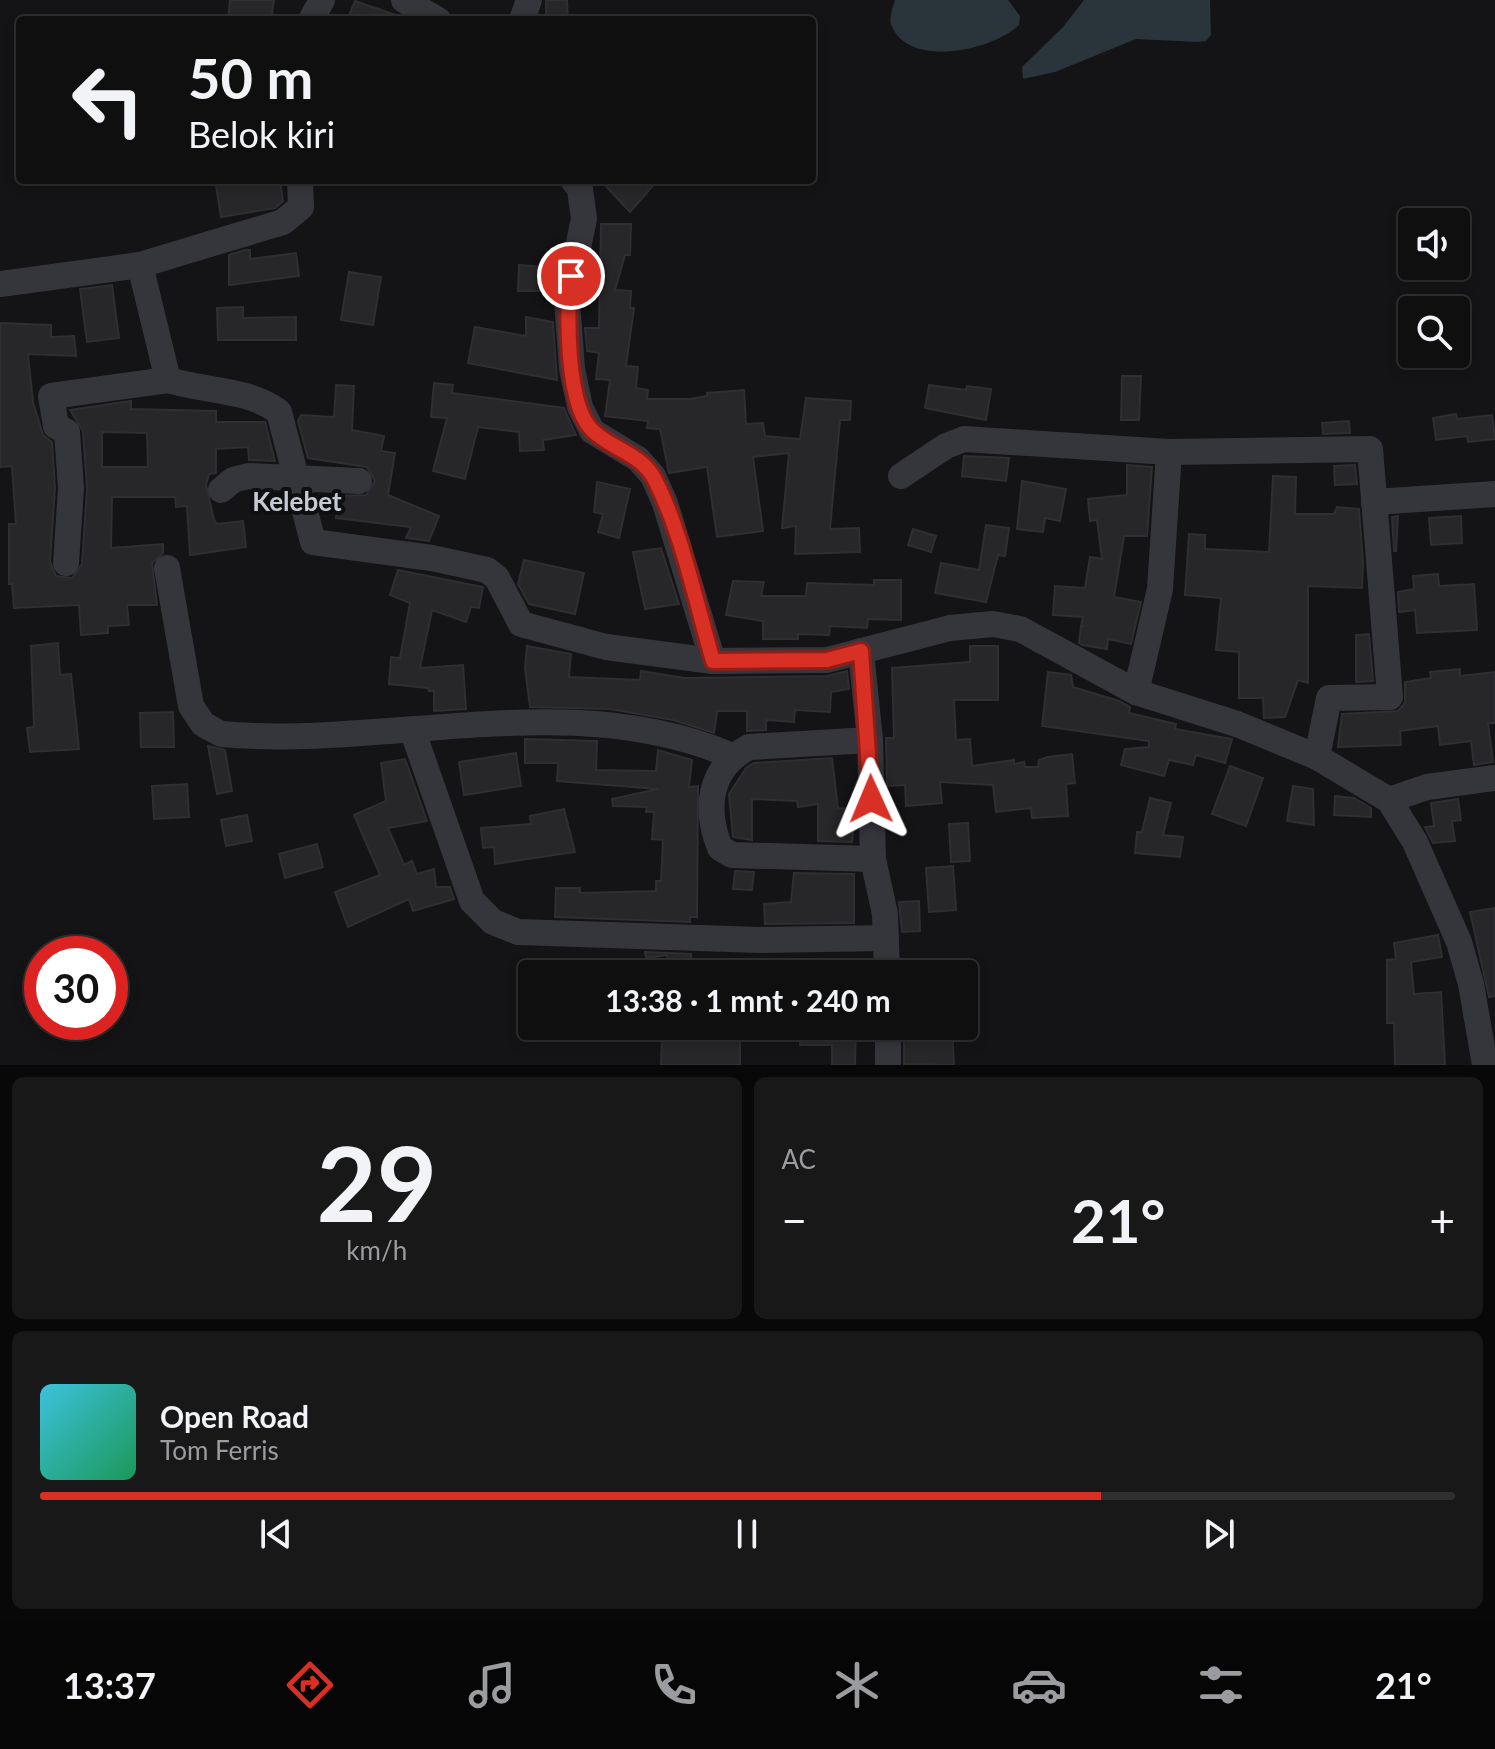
<!DOCTYPE html>
<html lang="id">
<meta charset="utf-8">
<style>
:root{--surface:#0f0f10;--page:#181819;--text:#f1f3f6;--muted:#9b9c9f;--line:#2f2f30;--accent:#d93025}
body{margin:0;font-family:Lato,sans-serif;background:var(--page);color:var(--text);height:100vh;display:flex;flex-direction:column;font-size:30px;white-space:nowrap}
*{box-sizing:border-box;margin:0}
p{font-size:26px;color:var(--muted)}
.icon{flex:none;width:44px;height:44px;fill:none;stroke:currentColor;stroke-width:2;stroke-linecap:round;stroke-linejoin:round}
.map{position:relative;height:1065px;overflow:hidden}
.side{display:flex;flex-direction:column;gap:12px;padding:12px;background:#080809;flex:1}
.side>*{flex:none}
.guide{position:absolute;left:16px;top:16px;width:800px;height:168px;border-radius:8px;box-shadow:0 4px 12px #0003,0 0 0 2px var(--line);background:#0f0f10;color:var(--text);overflow:hidden}
.tools{position:absolute;left:1398px;top:208px;display:grid;gap:16px}
.tools a{display:grid;place-items:center;width:72px;height:72px;border-radius:8px;background:var(--surface);box-shadow:0 4px 12px #0003,0 0 0 2px var(--line);font-size:40px}
.speed{position:absolute;left:24px;top:936px;display:flex;gap:16px;font-size:40px;font-weight:700;text-align:center}
.speed>*{display:grid;place-content:center;width:104px;height:104px;border-radius:50%;background:var(--surface);box-shadow:0 4px 12px #0003,0 0 0 2px var(--line);line-height:1}
.speed .limit{border:12px solid #d22;background:#fff;color:#111}
.pin{position:absolute;display:grid;place-items:center;width:68px;height:68px;color:#fff;margin:-34px;border:4px solid #fff;border-radius:50%;box-shadow:0 2px 8px #0007}
.me{position:absolute;width:88px;margin:-44px;rotate:359deg;stroke-linejoin:round;filter:drop-shadow(0 0 6px #0008)}
.turn{display:flex;align-items:center;gap:28px;height:168px;padding:0 40px;font-size:36px}
.turn .icon{width:104px;height:104px;stroke-width:2.5}
.turn b{display:block;font-size:56px;line-height:68px}
.big{font-size:60px;font-weight:700;line-height:1.1}
.side .card{flex:1;display:flex;flex-direction:column;justify-content:center;gap:12px;min-width:0;padding:0 28px;border-radius:12px;background:var(--page)}
.side .dial{align-items:center;gap:0}
.dial b{font-size:104px;line-height:1}
.song{display:flex;align-items:center;gap:24px}
.cover{width:96px;height:96px;border-radius:12px;background:linear-gradient(135deg,hsl(190 70% 55%),hsl(150 70% 35%))}
.played{height:8px;border-radius:4px;background:linear-gradient(90deg,var(--accent) 75%,var(--line) 75%)}
.keys{display:flex;justify-content:space-around;direction:ltr}
.heat{display:flex;justify-content:space-between;align-items:center;font-size:44px;direction:ltr}
.side .tiles{flex:1;display:grid;gap:12px;grid-template-columns:1fr 1fr}
.card:last-child{grid-column:span 2}
.trip{position:absolute;left:518px;top:960px;width:460px;height:80px;border-radius:8px;background:var(--surface);box-shadow:0 4px 12px #0003,0 0 0 2px var(--line);font-weight:700;line-height:80px;text-align:center}
.dock{display:flex;height:128px;justify-content:space-around;align-items:center;background:#060606;color:var(--muted)}
.dock .icon{width:56px;height:56px}
.dock .selected{color:var(--accent)}
.dock b{font-size:36px;color:var(--text)}
.map>svg:first-child{display:block}
</style>
<div class="map">
<svg width="1495" height="1065" viewBox="0 0 1495 1065">
<rect width="100%" height="100%" fill="#141416"/>
<!-- water -->
<g fill="#2a343b">
<path d="M895,0H1008L1020,16L1019,25C994,50 907,70 891,24C889,17 893,7 895,0Z"/>
<path d="M1084,0H1210L1211,35L1206,41L1198,42L1136,39L1055,72L1023,79L1022,67L1063,27Z"/>
</g>
<!-- building -->
<g fill="#27272a" stroke="#2e2e33" stroke-width="2" fill-rule="evenodd">
<path d="M230,0H274L271,20H228Z"/>
<path d="M546,0H567L568,20H546Z"/>
<path d="M355,1L402,17L403,20H347Z"/>
<path d="M215,180H280L283,201L275,208L221,217Z"/>
<path d="M600,180H658L630,212Z"/>
<path d="M601,224H631L630,255H625L615,290L631,291L630,308H634L626,366L638,367L636,388L648,390L647,399H690L707,396V393L744,390L746,424L763,423L765,436L800,439L806,398L851,401L850,420H840L830,529L859,528L860,552L795,554L796,526L782,528L789,453L753,457L763,531L717,537L707,467L669,473L660,429L647,428L648,421L605,416L610,380L596,379L599,353L587,351L585,328H599Z"/>
<path d="M245,250H250V259L296,253L299,276L229,285V255Z"/>
<path d="M519,265L557,268L553,291H518Z"/>
<path d="M349,272L381,277L373,325L341,320Z"/>
<path d="M112,285L119,338L87,342L80,289Z"/>
<path d="M243,307V318L296,317V340H218L217,308Z"/>
<path d="M526,317L553,322L557,380L468,363L475,327L526,336Z"/>
<path d="M0,323L51,325V337L74,336L76,356L28,354L33,402L43,435L52,442L55,488L50,562L56,576L72,578L82,564L87,489L83,431L70,410L131,401V409L216,411V422H265L275,461L249,460L248,447L216,449V473L209,474L206,485L214,520L217,524L243,521L246,547L190,555L187,506L176,507L175,497H112L111,548L163,544V553L152,563L157,605H127L129,625L108,626V633L81,635L79,605L14,608L12,584H9V524H16L12,466L0,467ZM102,432L147,433L148,467H102Z"/>
<path d="M1122,376H1141L1139,420H1121Z"/>
<path d="M434,383L453,385L452,393L564,408L576,435L543,440L544,450L520,451L519,432L478,427L465,479L433,471L447,418L431,417Z"/>
<path d="M336,385L354,386L352,430L384,436L381,451L395,453L388,495L439,516L429,541L406,538L411,527L336,518L338,496L366,495L375,481L367,467L308,458L298,421L301,415L334,417Z"/>
<path d="M929,385L966,390L967,386L991,389L986,420L925,408Z"/>
<path d="M1456,414L1457,419L1492,415L1495,439L1468,442L1467,436L1436,440L1433,418Z"/>
<path d="M1349,421L1350,433L1323,434L1322,423Z"/>
<path d="M964,456L1009,458L1006,481L962,476Z"/>
<path d="M1127,465L1152,467L1147,536H1124L1114,597L1141,602L1131,644L1108,639L1107,649L1082,645L1079,643L1081,627L1084,626H1081L1083,617L1053,615L1055,586L1085,588L1090,557L1102,559L1097,520L1090,521L1088,499L1127,495Z"/>
<path d="M1355,465L1357,484L1335,485L1334,466Z"/>
<path d="M1273,476L1296,477L1295,514H1334L1337,507L1359,509L1363,563L1362,588L1308,586V683L1298,680L1285,717L1264,718L1263,698H1239V652L1216,650L1221,598L1185,595L1189,534L1205,535V549L1269,552Z"/>
<path d="M1022,481L1066,489L1060,521L1045,518L1043,532L1017,529Z"/>
<path d="M597,482L630,489L619,538L598,532L603,514L594,512Z"/>
<path d="M1398,516L1396,551H1394L1392,517Z"/>
<path d="M1461,516L1462,543L1431,545L1429,518Z"/>
<path d="M986,525L1009,528L1005,556L998,555L986,602L935,593L941,563L979,570Z"/>
<path d="M913,529L936,536L931,552L908,545Z"/>
<path d="M661,548L679,604L645,609L633,552Z"/>
<path d="M524,560L584,573L575,614L529,604L518,584Z"/>
<path d="M398,570L483,587L479,608L471,607L466,622L432,610L420,668L463,665L466,709L434,711V691H429L428,688L389,684L391,657L400,658L410,603L390,595Z"/>
<path d="M1438,574L1439,586L1474,584L1477,630L1417,633L1415,610L1399,612L1398,592L1414,589L1413,576Z"/>
<path d="M874,580H901V620L868,619L867,628L830,626L829,635L798,634V639H763V621L726,615L733,581L764,582L761,596H806L807,583L874,585Z"/>
<path d="M1369,634L1373,681L1356,682V635Z"/>
<path d="M58,643L60,675L71,674L79,749L30,752L27,728L34,727L31,646Z"/>
<path d="M527,646L571,654L569,677L640,680L641,671L684,678L827,676L847,671L849,689L831,692L830,712L795,710L794,722L766,720V730L747,731V711H717L714,733L673,720L610,709L530,707L525,668Z"/>
<path d="M970,646H998V700H954L956,740L970,739L972,766L1014,760V764L1024,762L1025,767H1038L1039,760L1048,757L1072,754L1075,783L1066,784L1068,816L1032,818L1031,808L996,812L993,785L940,782L942,803L906,806L905,785L887,786L886,738H894L892,668L970,662Z"/>
<path d="M1460,669V676L1495,672V723H1488L1493,762L1474,765L1471,741L1440,745L1438,726L1400,731L1401,745L1338,747L1342,714L1398,711L1405,703V682L1431,678L1430,672Z"/>
<path d="M1048,672L1071,675L1073,687L1119,701L1130,707L1129,713L1176,724L1175,729L1232,739L1225,763L1196,755L1193,765L1169,760L1164,776L1121,765L1125,749L1149,747V741L1042,726Z"/>
<path d="M173,712L174,747H141L140,713Z"/>
<path d="M525,739L597,741L596,770L656,771L658,750L692,760L689,787L698,786L697,917H690V922L555,917L556,888H580V893L656,891V881H661L663,840L652,839L654,812H646L647,807L613,806L612,799L658,789L557,781L558,763H525Z"/>
<path d="M208,746L225,750L232,791L217,794Z"/>
<path d="M516,753L521,786L464,795L459,762Z"/>
<path d="M832,758L838,808L856,809L852,842L818,841V804L798,807L797,801L752,799V840L733,837L729,794L746,768L754,763Z"/>
<path d="M405,759L427,821L388,828L404,865L412,861L417,874L434,869L436,887H450L454,899L413,911L409,899L348,927L335,892L380,875L354,815L386,801L381,763Z"/>
<path d="M1230,766L1263,778L1246,826L1212,814Z"/>
<path d="M187,784L189,817L154,819L152,786Z"/>
<path d="M1293,786L1313,789L1314,825L1287,821Z"/>
<path d="M1335,796L1354,798L1371,808V817L1334,815Z"/>
<path d="M1150,798L1171,803L1163,835L1183,837L1180,857L1135,853L1137,832H1142Z"/>
<path d="M1458,799L1461,820L1452,821L1455,841L1433,843L1425,827L1434,826L1431,803Z"/>
<path d="M564,809L575,852L495,864L494,847L483,848L481,828L531,824L530,816Z"/>
<path d="M247,815L252,841L226,846L221,820Z"/>
<path d="M968,823L970,861L951,862L949,824Z"/>
<path d="M317,844L323,867L285,878L279,854Z"/>
<path d="M953,866L956,910L929,912L926,868Z"/>
<path d="M735,871L754,872L752,890L733,889Z"/>
<path d="M794,873L854,874V923L765,924L764,904L791,902Z"/>
<path d="M919,901L920,931L902,932L899,902Z"/>
<path d="M1495,908V996L1489,997L1470,912Z"/>
<path d="M1438,935L1442,957L1411,962L1414,994L1441,992L1445,1065H1395L1394,1023H1387V960L1396,959L1394,943Z"/>
<path d="M645,952L691,954L692,974H668L667,955L646,958Z"/>
<path d="M680,1026H702L703,1036H740V1065H661L662,1034L681,1035Z"/>
<path d="M800,1026H856L855,1065H832V1045H800Z"/>
<path d="M904,1026H952L954,1065L904,1064Z"/>
</g>
<g fill="none" stroke-linecap="round" stroke-linejoin="round">
<!-- minor -->
<g stroke="#35363c" stroke-width="26">
<path d="M404,0L438,20"/>
<path d="M311,20L322,0"/>
<path d="M522,20L529,0"/>
<path d="M573,180L580,189L584,219L567,300L572,369L580,407L592,431L638,459L653,476L665,503L713,661L827,660L950,628L993,624L1020,629L1136,692L1237,724L1317,757L1389,800L1415,842L1459,942L1471,984L1485,1065"/>
<path d="M140,265L283,222L301,207L300,180"/>
<path d="M0,284L140,265L168,380C204,391 249,389 279,412L313,542L432,558L487,570L497,578L521,624L606,647L713,661"/>
<path d="M901,476L946,446L964,439L1169,452L1370,449L1390,697L1329,698L1317,757"/>
<path d="M221,490L233,480L248,476L359,481"/>
<path d="M1374,502L1495,494"/>
<path d="M66,563L71,488L67,432L56,426L51,396L168,380"/>
<path d="M167,568L191,706L203,724L221,734C389,749 571,686 732,756"/>
<path d="M861,651L870,740L873,859L885,914L887,974"/>
<path d="M1136,692L1160,589L1169,452"/>
<path d="M413,732L472,901L493,922L518,932L760,940L886,938"/>
<path d="M870,740L749,747C709,768 704,808 720,848L732,855L873,859"/>
<path d="M1389,800L1427,787L1495,778"/>
<path d="M888,1026V1065"/>
</g>
</g>
<g fill="none" stroke-linecap="round" stroke-linejoin="round">
<defs>
<path id="route" d="M571,276C566,310 566,407 593,431C613,450 642,454 655,480C682,533 696,603 713,661L827,660L861,651L871,799"/>
</defs>
<!-- route casing -->
<use href="#route" stroke="#8d1f18" stroke-width="20"/>
<!-- route -->
<use href="#route" stroke="#d93025" stroke-width="14"/>
</g>
<g text-anchor="middle" stroke-width="8" stroke-linejoin="round" paint-order="stroke">
<!-- quarter labels -->
<g font-size="26" font-weight="bold" fill="#c6cad3" stroke="#0f0f11">
<text x="297" y="511">Kelebet</text>
</g>
</g>
</svg>
<div class="tools">
<a><svg class="icon" aria-label="sound" viewBox="0 0 24 24"><path d="M4 9h4l5-4v14l-5-4H4zM17 9q2 3 0 6"/></svg></a>
<a><svg class="icon" aria-label="search" viewBox="0 0 24 24"><circle cx="10" cy="10" r="6"/><path d="M15 15l6 6"/></svg></a>
</div>
<div class="speed"><div class="limit">30</div></div>
<div class="pin" style="left:571px;top:276px;background:#d93025"><svg class="icon" aria-label="arrive" viewBox="0 0 24 24"><path d="M6 21V4h12l-3 4 3 4H6"/></svg></div>
<svg class="me" style="left:871px;top:799px" viewBox="-20 -20 40 40"><path d="M0-17L14 15 0 8-14 15z" fill="#d93025" stroke="#fff" stroke-width="4"/></svg>
<div class="trip">13:38 · 1 mnt · 240 m</div>
<div class="guide">
<div class="turn"><svg class="icon" aria-label="left" viewBox="0 0 24 24"><path d="M17 20v-9H6M10 6l-5 5 5 5"/></svg><div><b>50 m</b>Belok kiri</div></div>
</div>
</div>
<section class="side">
<div class="tiles">
<div class="card dial"><b>29</b><p>km/h</p></div>
<div class="card"><p>AC</p>
<div class="heat"><a>−</a><b class="big">21°</b><a>+</a></div>
</div>
<div class="card">
<div class="song"><i class="cover"></i><div><b>Open Road</b><p>Tom Ferris</p></div></div>
<div class="played"></div>
<div class="keys"><svg class="icon" aria-label="previous" viewBox="0 0 24 24"><path d="M18 5L8 12l10 7zM5 5v14"/></svg><svg class="icon" aria-label="pause" viewBox="0 0 24 24"><path d="M8 5v14M16 5v14"/></svg><svg class="icon" aria-label="next" viewBox="0 0 24 24"><path d="M6 5l10 7-10 7zM19 5v14"/></svg></div>
</div>
</div>
</section>
<nav class="dock">
<b>13:37</b>
<svg class="icon selected" aria-label="directions" viewBox="0 0 24 24"><path d="M12 3l9 9-9 9-9-9zM9 14v-3h6M13 9l2 2-2 2"/></svg>
<svg class="icon" aria-label="music" viewBox="0 0 24 24"><path d="M9 18V5l10-2v13"/><circle cx="6" cy="18" r="3"/><circle cx="16" cy="16" r="3"/></svg>
<svg class="icon" aria-label="phone" viewBox="0 0 24 24"><path d="M5 4h4l2 5-3 2q2 4 5 5l2-3 5 2v4C11 20 4 13 5 4z"/></svg>
<svg class="icon" aria-label="climate" viewBox="0 0 24 24"><path d="M12 3v18M4 7l16 10M4 17L20 7"/></svg>
<svg class="icon" aria-label="car" viewBox="0 0 24 24"><path d="M5 17H2v-5l4-1 3-4h7l3 4 3 1v5h-3M9 17h6M6 11h13"/><circle cx="7" cy="17" r="2"/><circle cx="17" cy="17" r="2"/></svg>
<svg class="icon" aria-label="filters" viewBox="0 0 24 24"><path d="M4 7h16M4 17h16"/><circle cx="9" cy="7" r="2"/><circle cx="15" cy="17" r="2"/></svg>
<b>21°</b>
</nav>
